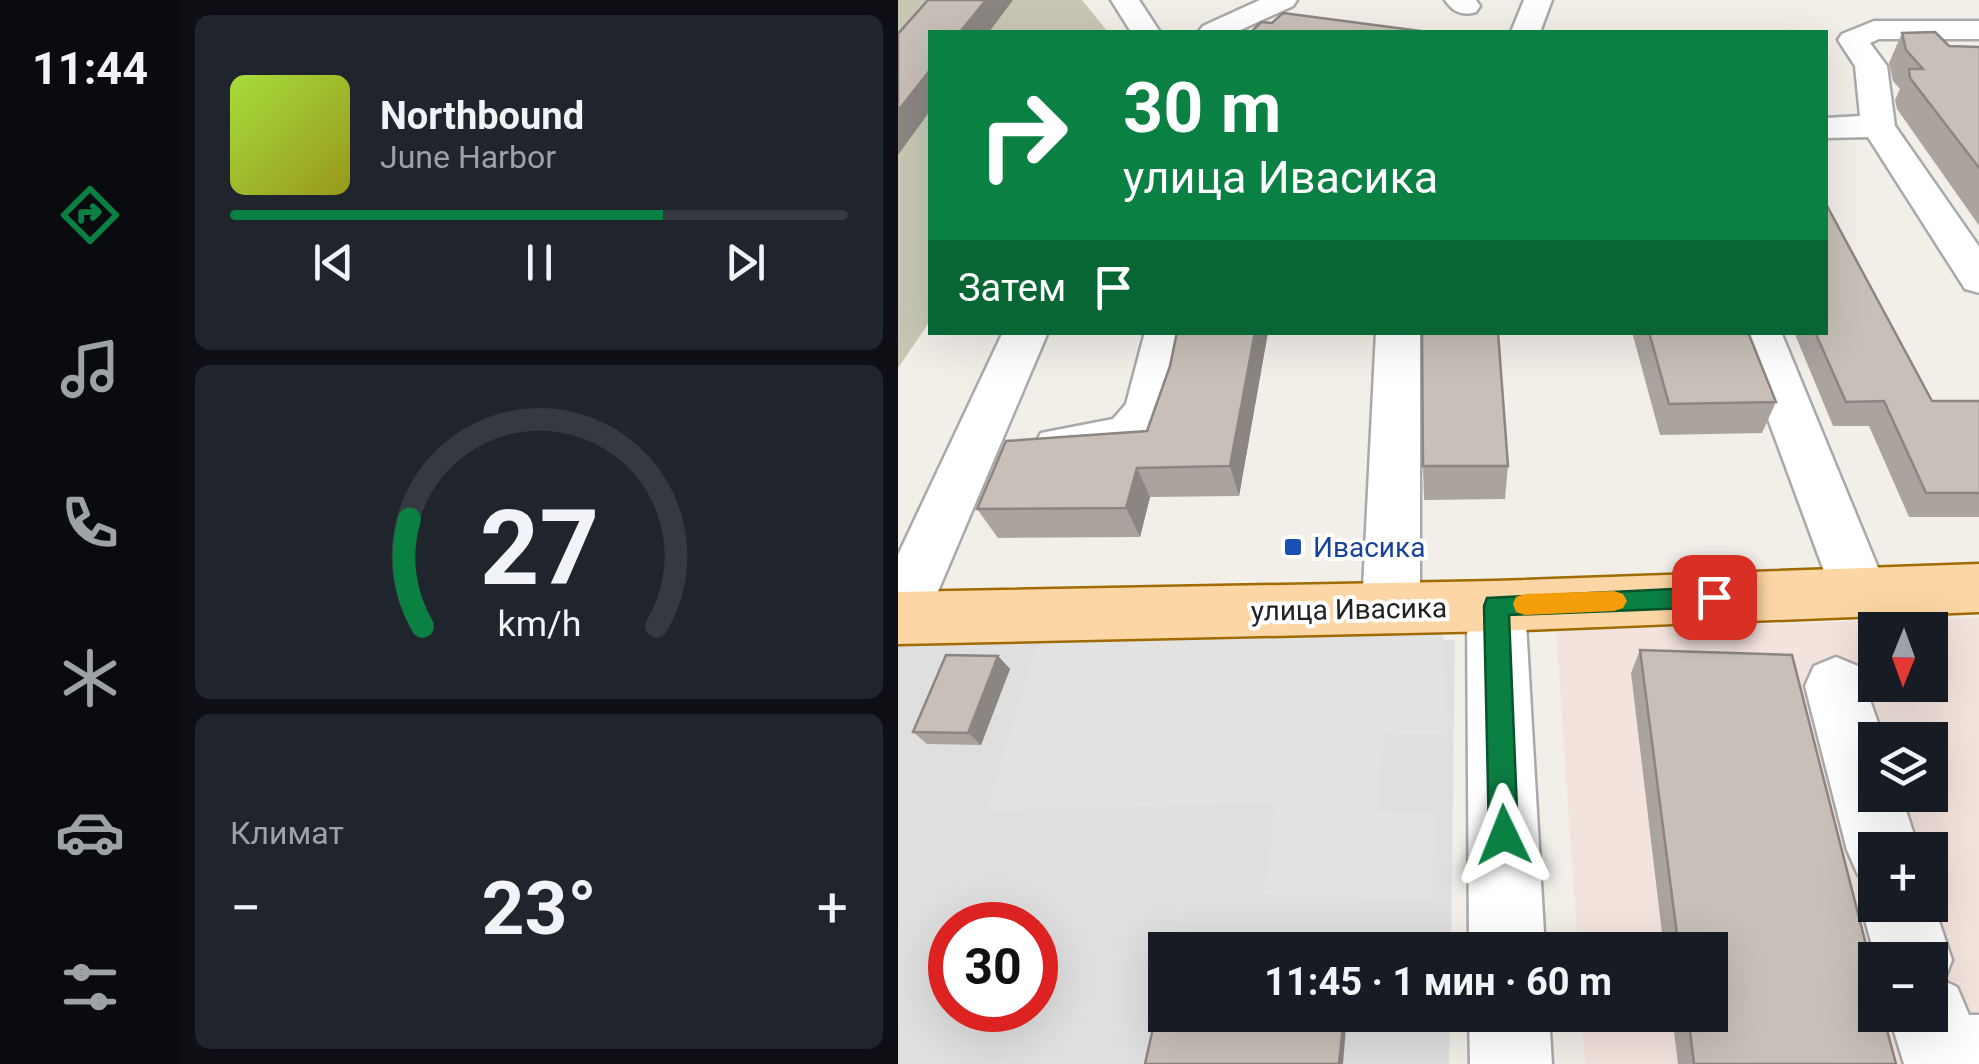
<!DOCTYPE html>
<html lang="ru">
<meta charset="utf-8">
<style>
:root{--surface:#171b24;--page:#20242c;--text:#f1f3f6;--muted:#9ea1a6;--line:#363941;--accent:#0b8043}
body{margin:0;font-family:Roboto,sans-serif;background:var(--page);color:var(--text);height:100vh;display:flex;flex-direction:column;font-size:38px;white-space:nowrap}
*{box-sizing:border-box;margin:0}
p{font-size:32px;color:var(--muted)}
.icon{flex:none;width:55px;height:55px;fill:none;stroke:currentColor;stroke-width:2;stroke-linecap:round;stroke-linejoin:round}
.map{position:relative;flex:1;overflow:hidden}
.side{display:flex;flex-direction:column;gap:15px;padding:15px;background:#0d0f14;width:718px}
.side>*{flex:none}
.banner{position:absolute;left:30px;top:30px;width:900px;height:305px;border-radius:0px;box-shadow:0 10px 40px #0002;background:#0b8043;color:#fff;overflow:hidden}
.needle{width:65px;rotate:181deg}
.controls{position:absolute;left:960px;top:612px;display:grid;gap:20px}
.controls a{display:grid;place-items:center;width:90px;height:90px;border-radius:0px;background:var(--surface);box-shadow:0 10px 40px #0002;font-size:50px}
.speed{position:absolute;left:30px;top:902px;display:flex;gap:20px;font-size:50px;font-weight:700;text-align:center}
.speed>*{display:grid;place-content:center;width:130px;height:130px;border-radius:50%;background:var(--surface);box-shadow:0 10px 40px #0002;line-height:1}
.speed .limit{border:15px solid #d22;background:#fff;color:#111}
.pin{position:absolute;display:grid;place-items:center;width:85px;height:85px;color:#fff;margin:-42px;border-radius:20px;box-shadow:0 5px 15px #0006}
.me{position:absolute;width:110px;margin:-55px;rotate:358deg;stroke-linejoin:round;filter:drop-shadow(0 0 8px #0008)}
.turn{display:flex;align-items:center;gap:35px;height:210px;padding:0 30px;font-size:45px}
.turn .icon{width:130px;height:130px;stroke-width:2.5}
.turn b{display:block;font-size:70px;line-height:85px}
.then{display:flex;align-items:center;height:95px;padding:0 30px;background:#0003;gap:20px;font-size:38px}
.big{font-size:75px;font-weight:700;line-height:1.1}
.side .card{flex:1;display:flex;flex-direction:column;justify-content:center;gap:15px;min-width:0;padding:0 35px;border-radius:15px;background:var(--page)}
.side .dial{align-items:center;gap:0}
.dial svg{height:260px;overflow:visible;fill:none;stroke:var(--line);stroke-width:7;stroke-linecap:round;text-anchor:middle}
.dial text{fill:var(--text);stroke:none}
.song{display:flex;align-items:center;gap:30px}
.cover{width:120px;height:120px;border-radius:15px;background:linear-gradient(135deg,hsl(80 70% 55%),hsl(60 70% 35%))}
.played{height:10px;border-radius:5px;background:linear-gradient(90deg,var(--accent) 70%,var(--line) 70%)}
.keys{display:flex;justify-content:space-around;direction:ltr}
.heat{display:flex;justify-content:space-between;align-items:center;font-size:55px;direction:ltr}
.trip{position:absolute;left:250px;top:932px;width:580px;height:100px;border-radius:0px;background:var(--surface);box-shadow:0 10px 40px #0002;font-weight:700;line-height:100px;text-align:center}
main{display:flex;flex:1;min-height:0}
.dock{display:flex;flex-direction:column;width:180px;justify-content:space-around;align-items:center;background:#090b0e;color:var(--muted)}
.dock .icon{width:70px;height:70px}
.dock .selected{color:var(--accent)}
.dock b{font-size:45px;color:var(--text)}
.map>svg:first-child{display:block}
</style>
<main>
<nav class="dock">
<b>11:44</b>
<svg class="icon selected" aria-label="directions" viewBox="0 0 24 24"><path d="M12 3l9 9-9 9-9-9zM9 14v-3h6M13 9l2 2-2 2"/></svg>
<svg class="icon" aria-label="music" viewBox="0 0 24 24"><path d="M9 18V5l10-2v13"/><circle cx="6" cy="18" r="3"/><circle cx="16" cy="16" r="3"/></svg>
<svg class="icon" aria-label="phone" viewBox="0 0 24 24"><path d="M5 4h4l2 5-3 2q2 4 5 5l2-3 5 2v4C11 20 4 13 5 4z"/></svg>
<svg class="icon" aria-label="climate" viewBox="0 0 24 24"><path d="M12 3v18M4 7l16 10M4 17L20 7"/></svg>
<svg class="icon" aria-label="car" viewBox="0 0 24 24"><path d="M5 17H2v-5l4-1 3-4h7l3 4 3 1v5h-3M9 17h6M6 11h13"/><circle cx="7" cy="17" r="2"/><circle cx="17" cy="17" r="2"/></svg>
<svg class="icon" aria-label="filters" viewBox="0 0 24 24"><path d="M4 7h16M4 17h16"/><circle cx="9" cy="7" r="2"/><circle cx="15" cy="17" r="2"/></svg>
</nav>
<section class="side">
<div class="card">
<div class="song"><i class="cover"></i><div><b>Northbound</b><p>June Harbor</p></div></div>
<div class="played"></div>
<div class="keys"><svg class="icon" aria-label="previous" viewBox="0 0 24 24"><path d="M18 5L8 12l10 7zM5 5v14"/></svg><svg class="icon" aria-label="pause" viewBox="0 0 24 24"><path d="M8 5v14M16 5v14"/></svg><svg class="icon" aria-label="next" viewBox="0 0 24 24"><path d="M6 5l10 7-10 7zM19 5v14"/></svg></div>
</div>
<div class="card dial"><svg viewBox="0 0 100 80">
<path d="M14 69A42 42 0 1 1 86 69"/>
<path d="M14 69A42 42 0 0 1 10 36" stroke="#0b8043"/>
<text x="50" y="56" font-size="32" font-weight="700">27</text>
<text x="50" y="72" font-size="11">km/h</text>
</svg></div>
<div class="card"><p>Климат</p>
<div class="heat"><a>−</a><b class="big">23°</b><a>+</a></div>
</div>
</section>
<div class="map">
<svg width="1082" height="1064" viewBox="0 0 1082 1064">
<rect width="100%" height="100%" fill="#f2efe9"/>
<!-- residential -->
<path fill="#e0dfdf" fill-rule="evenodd" d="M0,640H557L553,950H268V1015H552L551,1064H0ZM52,925H138V1010H52Z"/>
<!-- military -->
<path fill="#f3e3dd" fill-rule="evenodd" d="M1081,617V1064H687L684,1015H812V950H680L658,631ZM978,630H1032V685H978ZM978,740H1032V795H978ZM978,850H1032V905H978ZM978,960H1032V1015H978Z"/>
<!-- construction -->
<path fill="#c7c7b4" d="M0,0H184L210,32H32V321L0,368Z"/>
<!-- parking -->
<path fill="#e2e2e2" d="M544,614L549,735L485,734L480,811L537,813L535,900L366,895L378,803L89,811L145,624Z"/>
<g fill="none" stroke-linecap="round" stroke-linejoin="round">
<defs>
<g id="minor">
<path d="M213,0H241L262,32H233Z"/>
<path d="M362,0H399L395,6L338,32H300L305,26Z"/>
<path d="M547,0H578L582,6L578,12C564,16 555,12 547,0Z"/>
<path d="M626,0H654L642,32H613Z"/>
<path d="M976,21H1082V39H981L972,43L989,66L997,126L1082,248V293L1067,289L970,137L928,138V118L962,116L957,66L940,40L944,34Z"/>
<path d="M105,332H150L21,636L0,644V555Z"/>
<path d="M247,332H292C279,396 277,445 204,461C183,465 164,465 143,459L136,446L143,433L215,419L228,404Z"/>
<path d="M478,332H522V608L514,626L493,633L472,626L464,608Z"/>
<path d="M838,332H883L990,592L982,609L961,616L940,609Z"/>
<path d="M598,581L619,588L627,606L647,950H571L569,606L577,588Z"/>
<path d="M938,657L960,666L986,740H978V795H1003L1021,850H978V905H1032V894L1054,960L1046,981L1059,987L1071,1015H1082V1064H1006L991,1015H1032V960H978L963,905L973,881L960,875L949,850L907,686L916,666Z"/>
<path d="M571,1015H651L654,1064H572Z"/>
</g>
<path id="major" d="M1082,564V612L598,631L0,644V592L598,581Z"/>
</defs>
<!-- minor casing -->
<use href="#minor" stroke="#a9a9a9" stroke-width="5"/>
<!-- major casing -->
<use href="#major" stroke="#a06b00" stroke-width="5"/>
<!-- minor -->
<use href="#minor" fill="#fff" fill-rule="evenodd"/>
<!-- major -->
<use href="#major" fill="#fcd6a4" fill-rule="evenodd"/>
</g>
<!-- wall -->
<g fill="#aba49e">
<path d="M1004,33L1051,46L1082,47V227L999,109L997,100L1002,89L995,81L991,63Z"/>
<path d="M370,332L341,496L252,497L242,537L100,538L79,509L249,431L272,366Z"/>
<path d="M734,332H850L878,402L864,433L762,435Z"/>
<path d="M896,332H928L1034,401H1082V517H1011L971,426H935Z"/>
<path d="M525,466H610L607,499L526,500Z"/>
<path d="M742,650L998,1064H780L774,1015H812V950H766L733,673Z"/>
<path d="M100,656L112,669L83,745L29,744L15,732Z"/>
</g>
<!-- shaded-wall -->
<g fill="#8b8681">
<path d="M88,0H115L91,32H62Z"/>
<path d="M32,70V111L0,155V111Z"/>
<path d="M357,332H370L341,496L332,466Z"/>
<path d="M239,468L252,497L242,537L228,508Z"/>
<path d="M100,656L112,669L83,745L70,733Z"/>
<path d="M446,1015H449L445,1064H441Z"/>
</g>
<!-- building -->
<g fill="#c7bfb8" stroke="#8b8681" stroke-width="2.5">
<path d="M30,0H88L62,32H32V70L0,111V34Z"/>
<path d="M385,13L530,32H353L363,22L374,23Z"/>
<path d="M1037,32L1051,46L1082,47V169L1012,78L1011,69H1025L1008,50L1004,33Z"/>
<path d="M928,204L1034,401H1082V493H1028L986,401L948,402L917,332H928Z"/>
<path d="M279,332H357L332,466L239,468L228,508L79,509L108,441L249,431L272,366Z"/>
<path d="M524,332H600L610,466H525Z"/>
<path d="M751,332H850L878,402L771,404Z"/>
<path d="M742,650L894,655L978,984V1015H985L998,1064H796L790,1015H812V950H781Z"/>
<path d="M48,655L100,656L70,733L15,732Z"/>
<path d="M268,969V1015H446L441,1064H247Z"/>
</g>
<!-- route -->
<path fill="#0b8043" stroke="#07532c" stroke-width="2.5" d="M816,587L824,590L828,597L824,604L816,607L611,615L620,835L616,846L606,850L595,846L591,835L586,606L589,598Z"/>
<!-- slow -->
<path fill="#f59e0b" d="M716,591L725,594L729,601L725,608L716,611L627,615L618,612L615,604L618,597L627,594Z"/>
<!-- markers -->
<rect fill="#1a4fb4" stroke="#fff" stroke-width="4" x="385" y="537" width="20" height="20" rx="5"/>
<g text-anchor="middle" stroke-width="8" stroke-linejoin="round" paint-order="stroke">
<!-- transit labels -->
<g font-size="28" fill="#164399" stroke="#fff" text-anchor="start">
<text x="415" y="557">Ивасика</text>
</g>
<!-- street labels -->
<g font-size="28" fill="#222" stroke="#fff">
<text transform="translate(451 609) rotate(-1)" y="10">улица Ивасика</text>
</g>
</g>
</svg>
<div class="controls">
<a><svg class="needle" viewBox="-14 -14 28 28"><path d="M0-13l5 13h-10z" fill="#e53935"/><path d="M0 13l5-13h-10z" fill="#9ea1a6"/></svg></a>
<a><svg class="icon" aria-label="layers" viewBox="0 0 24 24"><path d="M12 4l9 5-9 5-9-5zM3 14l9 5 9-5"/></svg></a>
<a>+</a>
<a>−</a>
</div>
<div class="speed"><div class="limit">30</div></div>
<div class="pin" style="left:816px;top:597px;background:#d93025"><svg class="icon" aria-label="arrive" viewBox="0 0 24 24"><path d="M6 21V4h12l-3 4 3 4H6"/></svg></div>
<svg class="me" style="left:606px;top:835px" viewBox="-20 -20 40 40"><path d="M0-17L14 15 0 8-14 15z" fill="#0b8043" stroke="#fff" stroke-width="4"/></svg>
<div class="trip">11:45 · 1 мин · 60 m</div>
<div class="banner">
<div class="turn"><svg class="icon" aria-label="right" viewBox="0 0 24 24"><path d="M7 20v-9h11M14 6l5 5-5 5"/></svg><div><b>30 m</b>улица Ивасика</div></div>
<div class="then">Затем<svg class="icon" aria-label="arrive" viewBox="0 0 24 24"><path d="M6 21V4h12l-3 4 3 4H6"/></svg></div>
</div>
</div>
</main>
